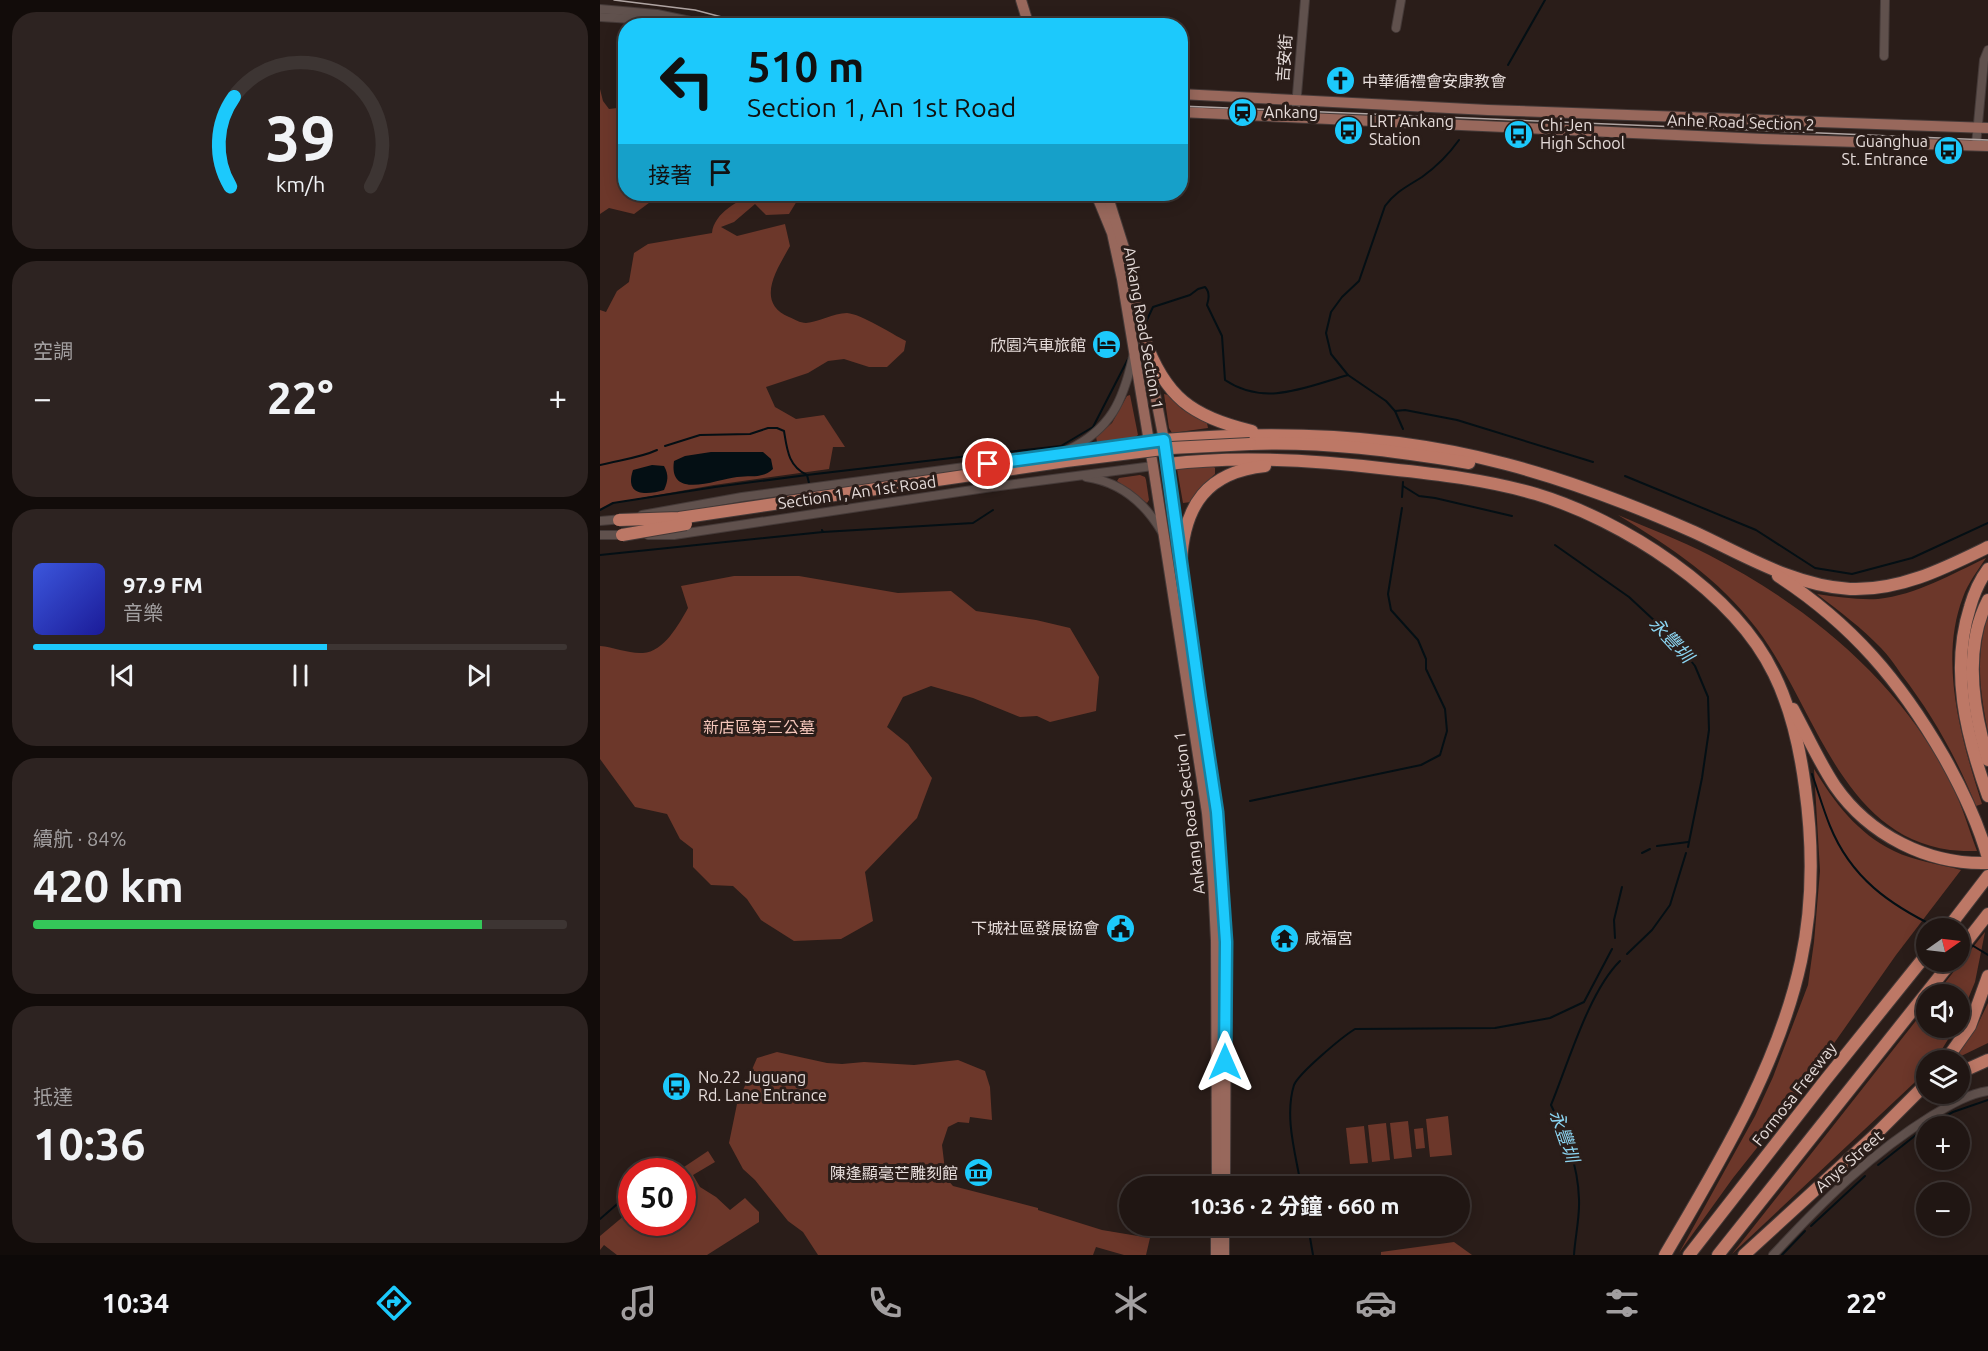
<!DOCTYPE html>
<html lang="zh-TW">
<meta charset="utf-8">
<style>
:root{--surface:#201613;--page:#2d2321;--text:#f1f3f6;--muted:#a29fa0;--line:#3d3533;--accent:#1cc9fc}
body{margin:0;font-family:Ubuntu,"Noto Sans TC",sans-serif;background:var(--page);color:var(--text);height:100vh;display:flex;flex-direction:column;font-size:22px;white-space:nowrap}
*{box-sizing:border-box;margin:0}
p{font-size:20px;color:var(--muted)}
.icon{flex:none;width:33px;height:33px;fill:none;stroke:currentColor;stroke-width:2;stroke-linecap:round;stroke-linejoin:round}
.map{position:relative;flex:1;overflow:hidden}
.side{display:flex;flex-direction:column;gap:12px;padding:12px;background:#120c0a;width:600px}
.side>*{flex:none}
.guide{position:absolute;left:18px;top:18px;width:570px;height:183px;border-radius:24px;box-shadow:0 3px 15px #0003,0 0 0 2px var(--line);background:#1cc9fc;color:#111;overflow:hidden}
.needle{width:39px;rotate:76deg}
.buttons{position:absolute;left:1316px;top:918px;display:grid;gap:12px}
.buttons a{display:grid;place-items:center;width:54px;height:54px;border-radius:50%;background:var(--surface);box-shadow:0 3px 15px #0003,0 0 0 2px var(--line);font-size:30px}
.speed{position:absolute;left:18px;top:1158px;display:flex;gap:12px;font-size:30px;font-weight:700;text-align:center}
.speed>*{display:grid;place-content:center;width:78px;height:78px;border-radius:50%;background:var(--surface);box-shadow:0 3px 15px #0003,0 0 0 2px var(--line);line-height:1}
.speed .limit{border:9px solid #d22;background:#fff;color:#111}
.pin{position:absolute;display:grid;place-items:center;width:51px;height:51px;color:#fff;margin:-26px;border:3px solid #fff;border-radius:50%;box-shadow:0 2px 6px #0007}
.me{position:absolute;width:66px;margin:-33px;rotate:0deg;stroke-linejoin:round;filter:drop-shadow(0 0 4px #0008)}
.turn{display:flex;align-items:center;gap:21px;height:126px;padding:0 30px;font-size:27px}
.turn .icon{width:78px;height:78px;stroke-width:2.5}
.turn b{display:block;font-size:42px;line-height:51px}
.then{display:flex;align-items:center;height:57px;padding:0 30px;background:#0003;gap:12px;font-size:22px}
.big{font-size:45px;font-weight:700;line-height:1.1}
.side .widget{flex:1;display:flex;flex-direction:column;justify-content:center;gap:9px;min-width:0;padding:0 21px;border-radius:24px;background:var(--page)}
.side .dial{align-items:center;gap:0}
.dial svg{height:156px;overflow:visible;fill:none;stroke:var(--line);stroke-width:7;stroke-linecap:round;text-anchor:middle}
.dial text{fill:var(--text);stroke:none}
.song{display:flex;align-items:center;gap:18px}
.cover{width:72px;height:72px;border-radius:9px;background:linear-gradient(135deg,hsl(230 70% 55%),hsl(240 70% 35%))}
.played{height:6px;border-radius:3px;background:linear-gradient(90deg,var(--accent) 55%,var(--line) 55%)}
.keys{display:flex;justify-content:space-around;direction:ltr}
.heat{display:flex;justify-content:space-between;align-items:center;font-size:33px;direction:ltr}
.charge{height:9px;border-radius:4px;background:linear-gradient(90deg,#34c759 84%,var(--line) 0)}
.trip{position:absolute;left:519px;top:1176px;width:351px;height:60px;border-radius:30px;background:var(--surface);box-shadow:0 3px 15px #0003,0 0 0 2px var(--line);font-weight:700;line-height:60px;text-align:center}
.tab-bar{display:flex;height:96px;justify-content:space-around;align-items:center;background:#0d0908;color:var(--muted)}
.tab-bar .icon{width:42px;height:42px}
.tab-bar .on{color:var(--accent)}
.tab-bar b{font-size:27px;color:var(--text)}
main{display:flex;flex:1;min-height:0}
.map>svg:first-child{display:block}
</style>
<main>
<section class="side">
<div class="widget dial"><svg viewBox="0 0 100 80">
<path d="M14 69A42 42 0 1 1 86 69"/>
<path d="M14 69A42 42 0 0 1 16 23" stroke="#1cc9fc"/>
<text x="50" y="56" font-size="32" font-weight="700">39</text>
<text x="50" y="72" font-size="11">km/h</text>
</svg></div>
<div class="widget"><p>空調</p>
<div class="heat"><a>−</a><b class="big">22°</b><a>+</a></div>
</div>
<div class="widget">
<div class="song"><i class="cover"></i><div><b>97.9 FM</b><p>音樂</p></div></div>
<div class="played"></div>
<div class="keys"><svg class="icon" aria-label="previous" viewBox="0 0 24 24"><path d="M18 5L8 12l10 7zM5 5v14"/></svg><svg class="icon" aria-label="pause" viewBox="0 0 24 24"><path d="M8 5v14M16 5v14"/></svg><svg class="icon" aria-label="next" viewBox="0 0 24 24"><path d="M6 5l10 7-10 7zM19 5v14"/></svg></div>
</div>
<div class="widget"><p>續航 · 84%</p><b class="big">420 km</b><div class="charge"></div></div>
<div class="widget"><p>抵達</p><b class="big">10:36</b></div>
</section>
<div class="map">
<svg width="1388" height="1255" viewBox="0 0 1388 1255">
<rect width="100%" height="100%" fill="#2a1d19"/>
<!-- green -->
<g fill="#6c372a">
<path d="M0,89L3,101L9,109L25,107L26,194H61L34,214L9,208L0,214Z"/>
<path d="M157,194H207L200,196L189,214L166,215L155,204L134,222L121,227L137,236L185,224L190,246C178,268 154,302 189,317C194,319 200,323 206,323C219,322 233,313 247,313C261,314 292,334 306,341L304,351L287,367H269L244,359L228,361L208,373L166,387L175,407L196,419L224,415L245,447H233L229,469L114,485L13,503L0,509V310L6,312L17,291L29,282L34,253L48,244L112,233C114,213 139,199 157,194Z"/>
<path d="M564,394L568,395L582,409L607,423L608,428L572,433L569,428Z"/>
<path d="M530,395L538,435L534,438L497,442L496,437L512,423L527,396Z"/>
<path d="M613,466L615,468V474L598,490L591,502L583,503L577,469Z"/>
<path d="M540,475L545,477L546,480L549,500L547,503L517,481L519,478Z"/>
<path d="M1018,515C1048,528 1080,540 1109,555C1210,607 1303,684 1353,787C1363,808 1369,830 1377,851C1368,851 1359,851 1350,850C1240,835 1214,704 1157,629C1117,577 1073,549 1018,515Z"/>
<path d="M1386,558C1378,570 1368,583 1363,597C1338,662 1362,741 1382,804L1376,806C1357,758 1332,714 1301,674C1295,665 1289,656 1281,648C1262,628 1239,611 1217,594C1237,597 1258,600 1278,599C1316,595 1352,574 1386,558Z"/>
<path d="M134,576H199L298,593L351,591L376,611L436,620L470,628L499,677L496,711L450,722L437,716L420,717L373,698L331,686L303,697L287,727L308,744L332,778L317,818L265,872L273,921L241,939L194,941L161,920L147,899L133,886L111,885L93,867V849L80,839L67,814L35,807L0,759V646C14,647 29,654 43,653C64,652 79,624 88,608L81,586Z"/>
<path d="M1388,616V732C1380,693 1375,654 1388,616Z"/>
<path d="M1214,769C1235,803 1257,833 1294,851C1314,861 1339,864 1361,870L1296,955L1190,1106L1133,1178L1079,1253L1155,1116L1173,1077L1208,985L1214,942L1220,871Z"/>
<path d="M1385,932L1375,982L1359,1021V994H1336Z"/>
<path d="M1388,1003V1043L1355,1059L1377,1026Z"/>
<path d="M1326,1008V1028H1355L1336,1059L1326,1060V1070L1314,1083L1132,1254Z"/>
<path d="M177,1052L227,1063L242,1064L264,1062L314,1065L358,1060L385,1071L390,1087L392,1120L370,1117L369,1123L358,1122L348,1127L342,1145L346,1178L353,1186L438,1208V1210L502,1230L550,1238L546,1255H524L496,1247L493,1255H218L203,1232L188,1221L155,1180L143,1169L129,1143L137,1104L157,1058Z"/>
<path d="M848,1116L852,1155L830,1157L826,1119Z"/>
<path d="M808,1121L812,1157L794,1159L790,1123Z"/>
<path d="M786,1123L790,1160L772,1162L768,1125Z"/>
<path d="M764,1126L768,1163L750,1164L746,1128Z"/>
<path d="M823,1128L825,1148L816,1149L814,1129Z"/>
<path d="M108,1151L115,1162L93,1175L100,1187L116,1197L130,1210L145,1198L159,1212V1222L107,1255H17L4,1245L0,1250V1236L31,1210L32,1222H82V1172L78,1171Z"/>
<path d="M854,1242L872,1255H781V1252Z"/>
</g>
<!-- water -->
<g fill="#040f14">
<path d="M111,452H163L171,459L173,469C162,479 151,475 137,477C117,479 68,501 74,461L85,456Z"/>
<path d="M52,465L64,466C69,475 68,481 64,490C47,495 24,497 33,470Z"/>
</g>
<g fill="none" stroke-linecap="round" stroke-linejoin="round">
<!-- stream -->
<g stroke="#040f14" stroke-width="2">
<path d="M908,65L945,0"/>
<path d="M546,322L553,307L590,295L598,289L605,287C610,292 609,299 607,305L622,336L625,380C665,407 706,387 748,375"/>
<path d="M795,411L805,410L857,420L993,462"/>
<path d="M803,429L795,411L786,401L748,375L731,354L726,333L731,312L742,297L759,281L785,206C795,192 808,186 822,177C836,167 849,154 859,140"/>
<path d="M65,446L100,435L150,434L168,428H177L184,431C187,449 188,466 207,475L394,453"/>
<path d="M407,452L461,446L493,427L528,359"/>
<path d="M0,465C19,460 40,458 57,450"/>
<path d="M1025,476L1156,530L1215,568L1252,574L1312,558L1388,523"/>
<path d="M803,486L819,496L835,498L912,516"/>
<path d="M802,497L803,482"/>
<path d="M0,510L13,503L115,487L207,475L212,495"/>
<path d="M222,530L223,532L373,523L393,510"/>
<path d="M955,545L1029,597L1072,637L1095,666L1108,697L1109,730L1102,778L1088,847"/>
<path d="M0,555L223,532"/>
<path d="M1212,774C1218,791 1223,809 1230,826C1251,878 1290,905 1338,928"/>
<path d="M650,801L821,765L840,755L847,731L845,709L826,669V659L818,640L791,610L788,594L802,508"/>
<path d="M1057,846L1088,842"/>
<path d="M1042,853L1050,849"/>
<path d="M1015,938L1014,920L1022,887"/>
<path d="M1370,944L1388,955"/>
<path d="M1027,954L1052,930L1070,905L1086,853"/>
<path d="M1327,1126L1353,1112L1388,1100"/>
<path d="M1278,1165L1326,1127"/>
<path d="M701,1186C696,1155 684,1117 694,1085C699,1073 742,1037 755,1029L895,1028L950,1018L984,1002L1012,949"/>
<path d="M0,1219L31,1192"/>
<path d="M708,1226L713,1255"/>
<path d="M1211,1226L1265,1176"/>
<path d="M974,1255C975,1237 980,1217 979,1199C978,1165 966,1135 951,1105C968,1064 989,991 1020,961"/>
<path d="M1182,1255L1205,1231"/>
</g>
<defs>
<g id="minor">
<path d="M0,9L57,14L114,26"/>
<path d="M0,17L32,19L76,26"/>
<path d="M796,28L801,0"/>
<path d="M1284,56L1285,0"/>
<path d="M695,118L705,0"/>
<path d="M1376,145L1384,60L1388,50"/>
<path d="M468,450C511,429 523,401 533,357"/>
<path d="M486,477C521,482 545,503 562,532"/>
<path d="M42,515L142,497L549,442"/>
<path d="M0,521L23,519"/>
<path d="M0,535H27"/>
<path d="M48,535H74L392,487L553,466"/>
<path d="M1173,1255C1223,1201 1270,1154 1333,1115C1350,1105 1368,1094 1388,1091"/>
</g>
<g id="major">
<path d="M421,0L429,26"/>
<path d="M580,94L888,110L1388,128"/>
<path d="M580,112L1163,139L1388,146"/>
<path d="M496,194L512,233L522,279L553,466L607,813L613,879L616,941L617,1186"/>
<path d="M507,194L525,251L544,338L564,440L600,699L617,812L626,942L625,1186"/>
<path d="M616,1226V1255"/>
<path d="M624,1255V1226"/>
</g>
<g id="highway">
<path d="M544,338C565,397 592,417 652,431"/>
<path d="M564,440C679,430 794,434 906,464C971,481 1033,505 1094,532C1144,555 1194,586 1250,589C1300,591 1345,568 1388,547"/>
<path d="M650,444C723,441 796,451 869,463"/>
<path d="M568,464C640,455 716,460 789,469C837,474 888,480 936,494C1022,520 1134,591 1174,674C1191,708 1200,749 1205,787C1213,844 1213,905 1201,961C1178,1067 1119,1163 1065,1255"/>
<path d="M581,562C584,505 607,472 665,466"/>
<path d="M1388,569C1379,581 1374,593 1370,607C1350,670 1366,735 1388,796"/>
<path d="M1178,576C1252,624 1300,681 1344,757C1362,789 1378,822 1388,858"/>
<path d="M1388,600C1363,648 1373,710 1388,760"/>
<path d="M1193,709C1207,735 1219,762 1235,786C1269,835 1328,865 1388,863"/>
<path d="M1348,928L1388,876"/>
<path d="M1359,951L1388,914"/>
<path d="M1346,1060L1370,1026L1388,976"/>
<path d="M1359,1073L1388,1060"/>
<path d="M1089,1255L1223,1083L1326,955"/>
<path d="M1118,1255L1351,962"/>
<path d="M1144,1255L1274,1136L1326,1084"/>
</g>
</defs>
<!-- minor casing -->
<use href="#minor" stroke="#453a38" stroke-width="10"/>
<!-- major casing -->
<use href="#major" stroke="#453a38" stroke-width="12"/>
<!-- highway casing -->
<use href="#highway" stroke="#453a38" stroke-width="14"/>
<!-- minor -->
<use href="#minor" stroke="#60514d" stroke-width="8"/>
<!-- major -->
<use href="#major" stroke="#98685c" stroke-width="10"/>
<!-- highway -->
<use href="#highway" stroke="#bd7866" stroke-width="12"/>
<!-- tram -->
<g stroke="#b0a5a3" stroke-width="1.5">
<path d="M14,0L95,10L156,26"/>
<path d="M580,106L1388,140"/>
</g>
<defs>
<g id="highway-bridge">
<path d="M19,520L79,518L466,461L571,448L650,444"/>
<path d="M22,535L86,524"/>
</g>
</defs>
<!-- highway-bridge casing -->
<use href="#highway-bridge" stroke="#453a38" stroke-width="14" stroke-linecap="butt"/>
<!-- highway-bridge -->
<use href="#highway-bridge" stroke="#bd7866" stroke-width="12"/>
</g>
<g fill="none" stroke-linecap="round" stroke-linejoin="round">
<defs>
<path id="route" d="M388,464L564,440L600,699L617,812L626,942L625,1062"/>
</defs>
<!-- route casing -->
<use href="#route" stroke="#1283a4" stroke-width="15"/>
<!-- route -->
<use href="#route" stroke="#1cc9fc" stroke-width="10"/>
</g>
<!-- icons -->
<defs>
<symbol id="church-disc" viewBox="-11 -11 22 22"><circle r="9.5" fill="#1cc9fc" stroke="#2a1d19"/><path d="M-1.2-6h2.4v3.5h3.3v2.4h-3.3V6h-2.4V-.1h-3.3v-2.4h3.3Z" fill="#111"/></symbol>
<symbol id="station-disc" viewBox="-11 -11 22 22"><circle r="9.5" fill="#1cc9fc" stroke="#2a1d19"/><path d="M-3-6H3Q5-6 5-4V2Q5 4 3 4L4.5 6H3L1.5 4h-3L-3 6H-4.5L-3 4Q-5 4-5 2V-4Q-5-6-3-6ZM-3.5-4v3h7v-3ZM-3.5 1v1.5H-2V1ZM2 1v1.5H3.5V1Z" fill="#111"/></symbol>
<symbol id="bus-disc" viewBox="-11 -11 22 22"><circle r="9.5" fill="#1cc9fc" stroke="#2a1d19"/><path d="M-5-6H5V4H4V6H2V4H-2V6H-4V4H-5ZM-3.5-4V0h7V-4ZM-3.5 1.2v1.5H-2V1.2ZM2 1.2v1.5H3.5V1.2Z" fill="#111"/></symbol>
<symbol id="hotel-disc" viewBox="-11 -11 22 22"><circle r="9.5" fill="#1cc9fc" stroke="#2a1d19"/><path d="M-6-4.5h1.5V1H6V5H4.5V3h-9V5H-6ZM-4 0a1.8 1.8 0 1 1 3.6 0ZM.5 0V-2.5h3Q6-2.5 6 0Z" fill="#111"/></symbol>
<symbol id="civic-disc" viewBox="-11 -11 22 22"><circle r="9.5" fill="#1cc9fc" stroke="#2a1d19"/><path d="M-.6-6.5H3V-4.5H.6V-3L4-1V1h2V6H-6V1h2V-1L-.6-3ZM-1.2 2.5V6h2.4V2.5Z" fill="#111"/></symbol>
<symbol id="temple-disc" viewBox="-11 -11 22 22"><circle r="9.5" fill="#1cc9fc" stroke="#2a1d19"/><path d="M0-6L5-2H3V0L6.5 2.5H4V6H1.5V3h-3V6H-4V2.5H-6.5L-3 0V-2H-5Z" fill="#111"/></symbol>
<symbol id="museum-disc" viewBox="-11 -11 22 22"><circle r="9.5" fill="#1cc9fc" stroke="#2a1d19"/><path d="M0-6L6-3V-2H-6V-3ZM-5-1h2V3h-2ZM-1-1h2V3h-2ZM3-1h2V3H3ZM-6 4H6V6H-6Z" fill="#111"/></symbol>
</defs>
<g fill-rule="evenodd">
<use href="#church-disc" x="724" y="64" width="33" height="33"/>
<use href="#station-disc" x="626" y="96" width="33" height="33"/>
<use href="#bus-disc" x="732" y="114" width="33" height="33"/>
<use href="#bus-disc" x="902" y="118" width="33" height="33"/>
<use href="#bus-disc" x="1332" y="134" width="33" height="33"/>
<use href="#hotel-disc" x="490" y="328" width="33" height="33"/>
<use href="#civic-disc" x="504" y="912" width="33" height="33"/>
<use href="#temple-disc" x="668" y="922" width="33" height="33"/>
<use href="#bus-disc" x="60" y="1070" width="33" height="33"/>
<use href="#museum-disc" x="362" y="1156" width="33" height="33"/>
</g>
<g text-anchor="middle" stroke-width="6" stroke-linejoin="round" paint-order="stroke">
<!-- street labels -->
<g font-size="16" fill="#e6dcda" stroke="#2a1d19">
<text transform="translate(684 58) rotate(-86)" y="6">吉安街</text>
<text transform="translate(1141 122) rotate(2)" y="6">Anhe Road Section 2</text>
<text transform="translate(544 328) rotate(80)" y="6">Ankang Road Section 1</text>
<text transform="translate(257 492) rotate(-8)" y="6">Section 1, An 1st Road</text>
<text transform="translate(589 813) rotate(-97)" y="6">Ankang Road Section 1</text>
<text transform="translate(1194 1094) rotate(-52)" y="6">Formosa Freeway</text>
<text transform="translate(1249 1161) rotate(-41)" y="6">Anye Street</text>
</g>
<!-- poi labels -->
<g font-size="16" fill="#e6dcda" stroke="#2a1d19" text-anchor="start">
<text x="762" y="87">中華循禮會安康教會</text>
<text x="664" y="118">Ankang</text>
<text x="769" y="127">LRT Ankang<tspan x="769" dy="18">Station</tspan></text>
<text x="940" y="131">Chi Jen<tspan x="940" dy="18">High School</tspan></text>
<text x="1328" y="147" text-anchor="end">Guanghua<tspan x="1328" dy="18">St. Entrance</tspan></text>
<text x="486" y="351" text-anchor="end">欣園汽車旅館</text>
<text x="499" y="934" text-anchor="end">下城社區發展協會</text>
<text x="705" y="944">咸福宮</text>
<text x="98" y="1083">No.22 Juguang<tspan x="98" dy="18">Rd. Lane Entrance</tspan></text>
<text x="358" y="1179" text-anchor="end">陳逢顯毫芒雕刻館</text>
</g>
<!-- park labels -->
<g font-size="16" fill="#f5c6ba" stroke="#2a1d19">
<text x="159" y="733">新店區第三公墓</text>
</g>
<!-- water labels -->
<g font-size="18" font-style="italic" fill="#8cd5f2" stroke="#2a1d19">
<text transform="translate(1071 640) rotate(47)" y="6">永豐圳</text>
<text transform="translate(964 1136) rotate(71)" y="6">永豐圳</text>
</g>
</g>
</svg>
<div class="buttons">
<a><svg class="needle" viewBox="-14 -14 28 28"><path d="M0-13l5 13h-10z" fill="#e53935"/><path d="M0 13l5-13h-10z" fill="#a29fa0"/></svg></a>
<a><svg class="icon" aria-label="sound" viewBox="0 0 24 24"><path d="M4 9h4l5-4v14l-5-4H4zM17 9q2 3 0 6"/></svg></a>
<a><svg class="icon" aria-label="layers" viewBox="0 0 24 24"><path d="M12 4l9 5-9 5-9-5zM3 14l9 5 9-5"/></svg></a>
<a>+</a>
<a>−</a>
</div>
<div class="speed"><div class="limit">50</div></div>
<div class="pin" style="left:388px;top:464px;background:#d93025"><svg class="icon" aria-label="arrive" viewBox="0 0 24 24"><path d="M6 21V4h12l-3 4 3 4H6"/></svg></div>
<svg class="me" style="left:625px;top:1062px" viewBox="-20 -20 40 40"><path d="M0-17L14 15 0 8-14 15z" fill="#1cc9fc" stroke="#fff" stroke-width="4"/></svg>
<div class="trip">10:36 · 2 分鐘 · 660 m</div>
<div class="guide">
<div class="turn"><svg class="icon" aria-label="left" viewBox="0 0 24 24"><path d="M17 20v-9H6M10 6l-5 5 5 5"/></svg><div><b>510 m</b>Section 1, An 1st Road</div></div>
<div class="then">接著<svg class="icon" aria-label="arrive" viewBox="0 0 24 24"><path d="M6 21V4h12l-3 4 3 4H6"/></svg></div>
</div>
</div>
</main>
<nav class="tab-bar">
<b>10:34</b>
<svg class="icon on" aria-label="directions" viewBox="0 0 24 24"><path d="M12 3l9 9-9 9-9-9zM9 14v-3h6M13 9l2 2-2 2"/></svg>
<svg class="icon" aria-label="music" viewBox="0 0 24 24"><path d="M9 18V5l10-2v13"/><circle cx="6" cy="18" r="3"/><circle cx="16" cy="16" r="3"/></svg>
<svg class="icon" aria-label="phone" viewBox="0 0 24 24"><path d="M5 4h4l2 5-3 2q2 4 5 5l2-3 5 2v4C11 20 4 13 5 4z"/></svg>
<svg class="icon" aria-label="climate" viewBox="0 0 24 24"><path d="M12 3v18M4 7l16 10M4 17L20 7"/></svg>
<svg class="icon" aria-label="car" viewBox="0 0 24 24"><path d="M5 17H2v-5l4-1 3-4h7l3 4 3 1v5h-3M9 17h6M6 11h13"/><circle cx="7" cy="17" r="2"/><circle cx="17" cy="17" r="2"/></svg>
<svg class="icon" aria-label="filters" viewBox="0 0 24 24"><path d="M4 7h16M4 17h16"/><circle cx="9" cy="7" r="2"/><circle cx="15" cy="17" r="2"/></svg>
<b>22°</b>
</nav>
